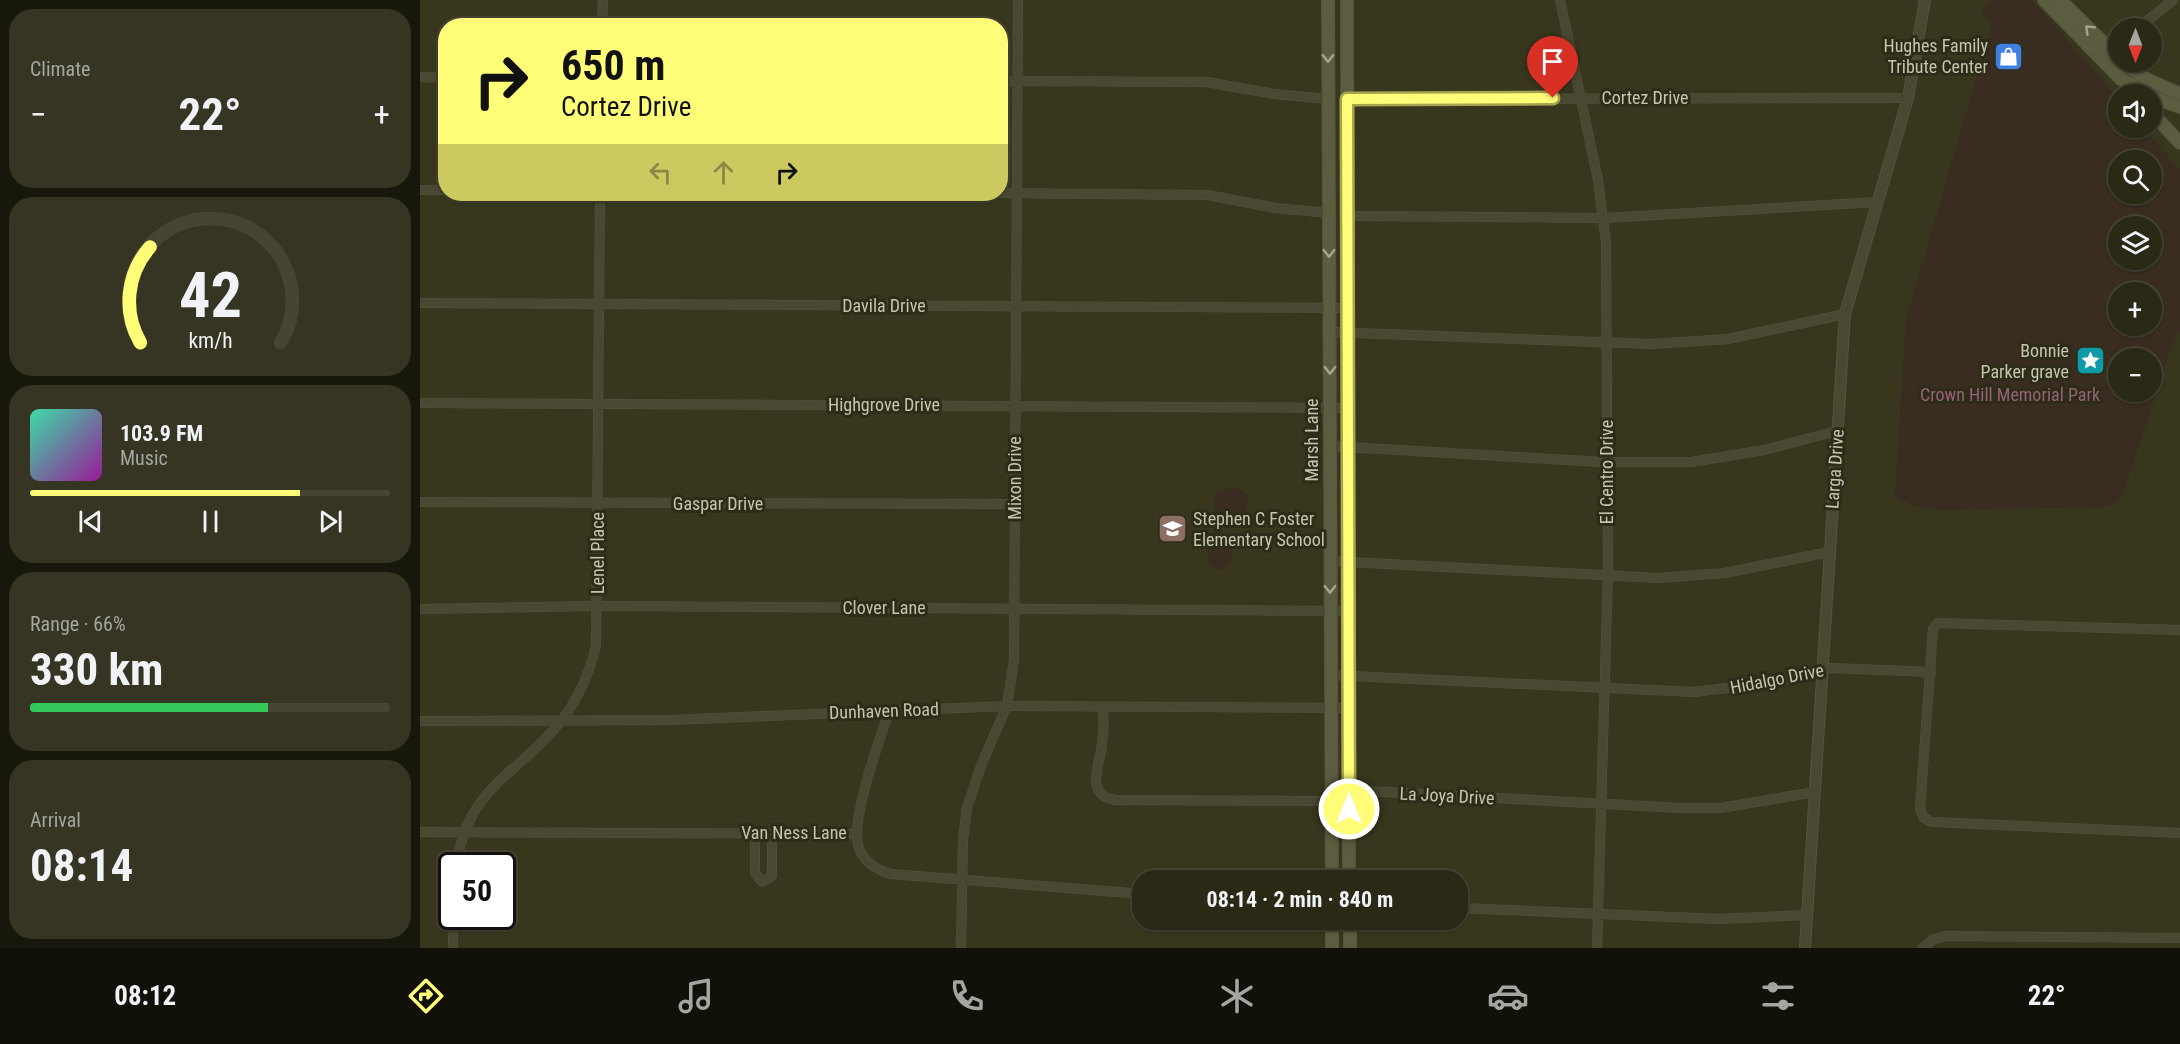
<!DOCTYPE html>
<meta charset="utf-8">
<style>
:root{--surface:#2a2916;--page:#363523;--text:#f1f3f6;--muted:#a5a6a1;--line:#464535;--accent:#fffc78}
body{margin:0;font-family:"Roboto Condensed",sans-serif;background:var(--page);color:var(--text);height:100vh;display:flex;flex-direction:column;font-size:22px;white-space:nowrap}
*{box-sizing:border-box;margin:0}
p{font-size:20px;color:var(--muted)}
.icon{flex:none;width:33px;height:33px;fill:none;stroke:currentColor;stroke-width:2;stroke-linecap:round;stroke-linejoin:round}
.map{position:relative;flex:1;overflow:hidden}
.sheet{display:flex;flex-direction:column;gap:9px;padding:9px;background:#17170c;width:420px}
.sheet>*{flex:none}
.banner{position:absolute;left:18px;top:18px;width:570px;height:183px;border-radius:24px;box-shadow:0 2px 4px #0004,0 0 0 2px var(--line);background:#fffc78;color:#111;overflow:hidden}
.needle{width:39px;rotate:180deg}
.controls{position:absolute;left:1688px;top:18px;display:grid;gap:12px}
.controls a{display:grid;place-items:center;width:54px;height:54px;border-radius:50%;background:var(--surface);box-shadow:0 2px 4px #0004,0 0 0 2px var(--line);font-size:30px}
.speed{position:absolute;left:18px;top:852px;display:flex;gap:12px;font-size:30px;font-weight:700;text-align:center}
.speed>*{display:grid;place-content:center;width:78px;height:78px;border-radius:50%;background:var(--surface);box-shadow:0 2px 4px #0004,0 0 0 2px var(--line);line-height:1}
.speed .limit{border:3px solid #111;border-radius:9px;background:#fff;color:#111}
.pin{position:absolute;display:grid;place-items:center;width:51px;height:51px;color:#fff;margin:-62px -26px;border-radius:50% 50% 50% 0;rotate:-45deg;box-shadow:0 0 6px #0007}
.pin .icon{rotate:45deg}
.me{position:absolute;width:66px;margin:-33px;rotate:0deg;stroke-linejoin:round;filter:drop-shadow(0 0 4px #0008)}
.turn{display:flex;align-items:center;gap:21px;height:126px;padding:0 24px;font-size:27px}
.turn .icon{width:78px;height:78px;stroke-width:2.5}
.turn b{display:block;font-size:42px;line-height:51px}
.lanes{display:flex;align-items:center;height:57px;padding:0 24px;background:#0003;justify-content:center;gap:30px;direction:ltr}
.lanes .off{opacity:.35}
.big{font-size:45px;font-weight:700;line-height:1.1}
.sheet .card{flex:1;display:flex;flex-direction:column;justify-content:center;gap:9px;min-width:0;padding:0 21px;border-radius:24px;background:var(--page)}
.sheet .dial{align-items:center;gap:0}
.dial svg{height:156px;overflow:visible;fill:none;stroke:var(--line);stroke-width:7;stroke-linecap:round;text-anchor:middle}
.dial text{fill:var(--text);stroke:none}
.song{display:flex;align-items:center;gap:18px}
.cover{width:72px;height:72px;border-radius:9px;background:linear-gradient(135deg,hsl(160 70% 55%),hsl(300 70% 35%))}
.played{height:6px;border-radius:3px;background:linear-gradient(90deg,var(--accent) 75%,var(--line) 75%)}
.keys{display:flex;justify-content:space-around;direction:ltr}
.heat{display:flex;justify-content:space-between;align-items:center;font-size:33px;direction:ltr}
.charge{height:9px;border-radius:4px;background:linear-gradient(90deg,#34c759 66%,var(--line) 0)}
.trip{position:absolute;left:712px;top:870px;width:336px;height:60px;border-radius:24px;background:var(--surface);box-shadow:0 2px 4px #0004,0 0 0 2px var(--line);font-weight:700;line-height:60px;text-align:center}
.tab-bar{display:flex;height:96px;justify-content:space-around;align-items:center;background:#111009;color:var(--muted)}
.tab-bar .icon{width:42px;height:42px}
.tab-bar .on{color:var(--accent)}
.tab-bar b{font-size:27px;color:var(--text)}
main{display:flex;flex:1;min-height:0}
.map>svg:first-child{display:block}
</style>
<main>
<section class="sheet">
<div class="card"><p>Climate</p>
<div class="heat"><a>−</a><b class="big">22°</b><a>+</a></div>
</div>
<div class="card dial"><svg viewBox="0 0 100 80">
<path d="M14 69A42 42 0 1 1 86 69"/>
<path d="M14 69A42 42 0 0 1 19 20" stroke="#fffc78"/>
<text x="50" y="56" font-size="32" font-weight="700">42</text>
<text x="50" y="72" font-size="11">km/h</text>
</svg></div>
<div class="card">
<div class="song"><i class="cover"></i><div><b>103.9 FM</b><p>Music</p></div></div>
<div class="played"></div>
<div class="keys"><svg class="icon" aria-label="previous" viewBox="0 0 24 24"><path d="M18 5L8 12l10 7zM5 5v14"/></svg><svg class="icon" aria-label="pause" viewBox="0 0 24 24"><path d="M8 5v14M16 5v14"/></svg><svg class="icon" aria-label="next" viewBox="0 0 24 24"><path d="M6 5l10 7-10 7zM19 5v14"/></svg></div>
</div>
<div class="card"><p>Range · 66%</p><b class="big">330 km</b><div class="charge"></div></div>
<div class="card"><p>Arrival</p><b class="big">08:14</b></div>
</section>
<div class="map">
<svg width="1760" height="948" viewBox="0 0 1760 948">
<rect width="100%" height="100%" fill="#38371e"/>
<!-- green -->
<g fill="#392c20" fill-rule="evenodd">
<path d="M1571,0H1612L1698,98V128H1723L1760,170V332L1753,341L1703,494L1696,503L1686,507L1523,510L1501,508L1475,497L1486,319L1572,24L1561,10ZM1698,160H1731V194H1698ZM1698,226H1731V260H1698ZM1698,292H1731V326H1698ZM1698,358H1731V392H1698Z"/>
<path d="M815,487L828,495V505L820,521L795,519L793,494Z"/>
<path d="M791,544L811,551L813,559L806,569L796,570L789,564L787,549Z"/>
</g>
<g fill="none" stroke-linecap="round" stroke-linejoin="round">
<defs>
<g id="minor">
<path d="M1140,0L1178,180L1186,243L1188,570L1177,948"/>
<path d="M182,26L183,0"/>
<path d="M1718,28L1753,0"/>
<path d="M0,77L26,78"/>
<path d="M580,81L787,82L854,94L909,99"/>
<path d="M927,99L1488,98"/>
<path d="M0,190H26"/>
<path d="M580,193L788,195L855,208L909,213"/>
<path d="M927,213L937,216L1184,218L1457,202"/>
<path d="M0,303L928,308"/>
<path d="M909,332L1232,344L1308,339L1425,314"/>
<path d="M0,403L928,408"/>
<path d="M910,446L1182,462H1271L1344,450L1417,431"/>
<path d="M0,502L595,504"/>
<path d="M910,561L1238,578L1305,573L1409,552"/>
<path d="M0,609L178,606L928,611"/>
<path d="M1760,630L1518,623L1513,629L1500,809L1504,818L1512,822L1760,833"/>
<path d="M910,675L1274,692L1357,682L1411,668L1511,672"/>
<path d="M683,707C684,722 684,735 681,750C678,770 666,794 695,800L911,801L929,790L1260,808H1301L1394,792"/>
<path d="M469,711C460,740 429,821 439,848C444,862 457,870 471,874L723,894"/>
<path d="M0,721L251,720L587,706L929,708"/>
<path d="M0,832L437,834"/>
<path d="M335,833V873L342,882L352,876V833"/>
<path d="M36,866C49,783 98,776 142,720C159,697 170,673 176,645L180,194"/>
<path d="M1038,908L1299,919L1387,915"/>
<path d="M33,916V948"/>
<path d="M541,948L543,839L547,808L562,763L587,706L594,660L598,0"/>
<path d="M1503,948L1512,940L1525,936L1760,938"/>
</g>
<path id="tertiary" d="M1385,948L1425,314L1488,98L1505,0"/>
<g id="secondary">
<path d="M908,0L912,880"/>
<path d="M927,0L929,880"/>
<path d="M1624,0L1701,79L1726,94"/>
<path d="M1640,0L1698,57"/>
<path d="M1702,62L1728,80L1760,94"/>
<path d="M1731,97L1760,107"/>
<path d="M1731,112L1760,143"/>
<path d="M912,920V948"/>
<path d="M930,920V948"/>
</g>
</defs>
<!-- minor casing -->
<use href="#minor" stroke="#55543e" stroke-width="10"/>
<!-- tertiary casing -->
<use href="#tertiary" stroke="#55543e" stroke-width="12"/>
<!-- secondary casing -->
<use href="#secondary" stroke="#55543e" stroke-width="14"/>
<!-- minor -->
<use href="#minor" stroke="#494832" stroke-width="9"/>
<!-- tertiary -->
<use href="#tertiary" stroke="#494832" stroke-width="10"/>
<!-- secondary -->
<use href="#secondary" stroke="#5c5c40" stroke-width="12"/>
</g>
<!-- one-way arrows -->
<defs><path id="oneway-chevron" d="M-2-3.5L2.5 0L-2 3.5" fill="none" stroke-width="1.6" stroke-linecap="round" stroke-linejoin="round" transform="scale(1.5)"/></defs>
<g stroke="#a6a68c">
<use href="#oneway-chevron" transform="translate(1669 29) rotate(-135)"/>
<use href="#oneway-chevron" transform="translate(908 58) rotate(90)"/>
<use href="#oneway-chevron" transform="translate(909 253) rotate(90)"/>
<use href="#oneway-chevron" transform="translate(910 370) rotate(90)"/>
<use href="#oneway-chevron" transform="translate(910 589) rotate(90)"/>
</g>
<g fill="none" stroke-linecap="round" stroke-linejoin="round">
<defs>
<path id="route" d="M929,809L927,99L1133,98"/>
</defs>
<!-- route casing -->
<use href="#route" stroke="#a6a44e" stroke-width="15"/>
<!-- route -->
<use href="#route" stroke="#fffc78" stroke-width="10"/>
</g>
<!-- icons -->
<defs>
<symbol id="shop-square" viewBox="-11 -11 22 22"><rect x="-9" y="-9" width="18" height="18" rx="4" fill="#3f7fe0" stroke="#2d2c18"/><path d="M-5-2.5h2.3a2.7 3.5 0 0 1 5.4 0H5L5.5 6h-11ZM-1.5-2.5h3a1.5 2.3 0 0 0-3 0Z" fill="#fff"/></symbol>
<symbol id="sight-square" viewBox="-11 -11 22 22"><rect x="-9" y="-9" width="18" height="18" rx="4" fill="#0f9aa8" stroke="#2d2c18"/><path d="M0-6L1.8-2.2L6-1.7L2.9 1.2L3.7 5.4L0 3.3L-3.7 5.4L-2.9 1.2L-6-1.7L-1.8-2.2Z" fill="#fff"/></symbol>
<symbol id="school-square" viewBox="-11 -11 22 22"><rect x="-9" y="-9" width="18" height="18" rx="4" fill="#8d6e63" stroke="#2d2c18"/><path d="M0-5L7-2L0 1L-7-2ZM-4 1L0 2.5L4 1V4Q0 6-4 4Z" fill="#fff"/></symbol>
</defs>
<g fill-rule="evenodd">
<use href="#shop-square" x="1572" y="40" width="33" height="33"/>
<use href="#sight-square" x="1654" y="344" width="33" height="33"/>
<use href="#school-square" x="736" y="512" width="33" height="33"/>
</g>
<g text-anchor="middle" stroke-width="6" stroke-linejoin="round" paint-order="stroke">
<!-- poi labels -->
<g font-size="18" fill="#c6c5ac" stroke="#2d2c18" text-anchor="end">
<text x="1568" y="52">Hughes Family<tspan x="1568" dy="21">Tribute Center</tspan></text>
<text x="1649" y="357">Bonnie<tspan x="1649" dy="21">Parker grave</tspan></text>
<text x="773" y="525" text-anchor="start">Stephen C Foster<tspan x="773" dy="21">Elementary School</tspan></text>
</g>
<!-- street labels -->
<g font-size="18" fill="#c6c5ac" stroke="#2d2c18">
<text x="1225" y="104">Cortez Drive</text>
<text x="464" y="312">Davila Drive</text>
<text x="464" y="411">Highgrove Drive</text>
<text transform="translate(892 440) rotate(-90)" y="6">Marsh Lane</text>
<text transform="translate(1415 469) rotate(-86)" y="6">Larga Drive</text>
<text transform="translate(1187 472) rotate(-90)" y="6">El Centro Drive</text>
<text transform="translate(595 478) rotate(-90)" y="6">Mixon Drive</text>
<text x="298" y="510">Gaspar Drive</text>
<text transform="translate(178 553) rotate(-90)" y="6">Lenel Place</text>
<text x="464" y="614">Clover Lane</text>
<text transform="translate(1357 679) rotate(-11)" y="6">Hidalgo Drive</text>
<text transform="translate(464 711) rotate(-2)" y="6">Dunhaven Road</text>
<text transform="translate(1027 796) rotate(3)" y="6">La Joya Drive</text>
<text x="374" y="839">Van Ness Lane</text>
</g>
<!-- park labels -->
<g font-size="18" fill="#976278" stroke="#2d2c18">
<text x="1590" y="401">Crown Hill Memorial Park</text>
</g>
</g>
</svg>
<div class="controls">
<a><svg class="needle" viewBox="-14 -14 28 28"><path d="M0-13l5 13h-10z" fill="#e53935"/><path d="M0 13l5-13h-10z" fill="#a5a6a1"/></svg></a>
<a><svg class="icon" aria-label="sound" viewBox="0 0 24 24"><path d="M4 9h4l5-4v14l-5-4H4zM17 9q2 3 0 6"/></svg></a>
<a><svg class="icon" aria-label="search" viewBox="0 0 24 24"><circle cx="10" cy="10" r="6"/><path d="M15 15l6 6"/></svg></a>
<a><svg class="icon" aria-label="layers" viewBox="0 0 24 24"><path d="M12 4l9 5-9 5-9-5zM3 14l9 5 9-5"/></svg></a>
<a>+</a>
<a>−</a>
</div>
<div class="speed"><div class="limit">50</div></div>
<div class="pin" style="left:1133px;top:98px;background:#d93025"><svg class="icon" aria-label="arrive" viewBox="0 0 24 24"><path d="M6 21V4h12l-3 4 3 4H6"/></svg></div>
<svg class="me" style="left:929px;top:809px" viewBox="-20 -20 40 40"><circle r="17" fill="#fffc78" stroke="#fff" stroke-width="3"/><path d="M0-11L8 9 0 5-8 9z" fill="#fff"/></svg>
<div class="trip">08:14 · 2 min · 840 m</div>
<div class="banner">
<div class="turn"><svg class="icon" aria-label="right" viewBox="0 0 24 24"><path d="M7 20v-9h11M14 6l5 5-5 5"/></svg><div><b>650 m</b>Cortez Drive</div></div>
<div class="lanes"><svg class="icon off" aria-label="left" viewBox="0 0 24 24"><path d="M17 20v-9H6M10 6l-5 5 5 5"/></svg><svg class="icon off" aria-label="ahead" viewBox="0 0 24 24"><path d="M12 20V5M6 11l6-6 6 6"/></svg><svg class="icon" aria-label="right" viewBox="0 0 24 24"><path d="M7 20v-9h11M14 6l5 5-5 5"/></svg></div>
</div>
</div>
</main>
<nav class="tab-bar">
<b>08:12</b>
<svg class="icon on" aria-label="directions" viewBox="0 0 24 24"><path d="M12 3l9 9-9 9-9-9zM9 14v-3h6M13 9l2 2-2 2"/></svg>
<svg class="icon" aria-label="music" viewBox="0 0 24 24"><path d="M9 18V5l10-2v13"/><circle cx="6" cy="18" r="3"/><circle cx="16" cy="16" r="3"/></svg>
<svg class="icon" aria-label="phone" viewBox="0 0 24 24"><path d="M5 4h4l2 5-3 2q2 4 5 5l2-3 5 2v4C11 20 4 13 5 4z"/></svg>
<svg class="icon" aria-label="climate" viewBox="0 0 24 24"><path d="M12 3v18M4 7l16 10M4 17L20 7"/></svg>
<svg class="icon" aria-label="car" viewBox="0 0 24 24"><path d="M5 17H2v-5l4-1 3-4h7l3 4 3 1v5h-3M9 17h6M6 11h13"/><circle cx="7" cy="17" r="2"/><circle cx="17" cy="17" r="2"/></svg>
<svg class="icon" aria-label="filters" viewBox="0 0 24 24"><path d="M4 7h16M4 17h16"/><circle cx="9" cy="7" r="2"/><circle cx="15" cy="17" r="2"/></svg>
<b>22°</b>
</nav>
